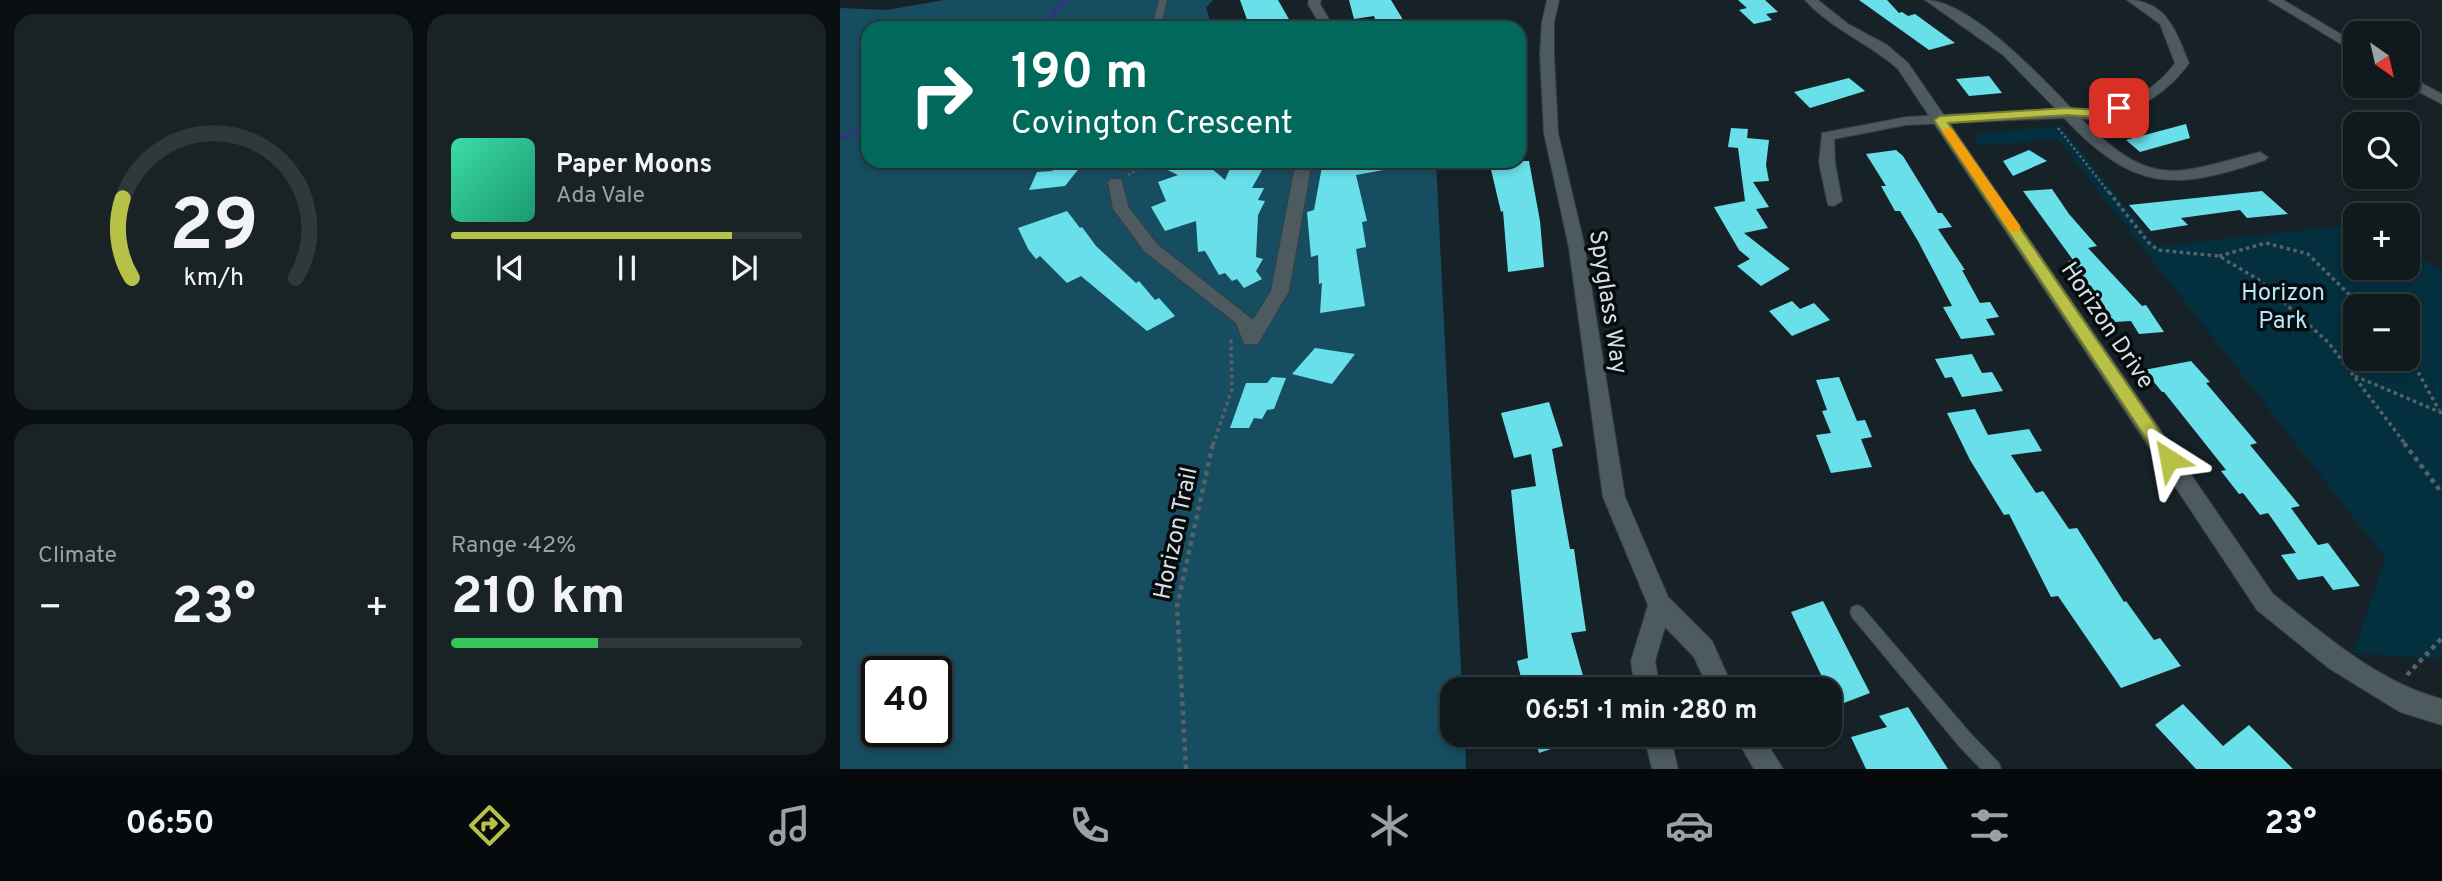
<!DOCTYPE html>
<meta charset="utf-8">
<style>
:root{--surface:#101a1d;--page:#192326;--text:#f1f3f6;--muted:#9ca1a4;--line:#30383b;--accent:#b8c147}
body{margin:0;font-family:Overpass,sans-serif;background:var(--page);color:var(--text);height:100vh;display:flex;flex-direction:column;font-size:26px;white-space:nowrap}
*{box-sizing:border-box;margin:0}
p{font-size:23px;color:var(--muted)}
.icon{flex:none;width:38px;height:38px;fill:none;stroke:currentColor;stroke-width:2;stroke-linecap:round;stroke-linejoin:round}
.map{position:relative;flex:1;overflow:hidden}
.drawer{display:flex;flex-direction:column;gap:14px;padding:14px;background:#090e10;width:840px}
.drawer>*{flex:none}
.banner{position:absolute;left:21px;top:21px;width:665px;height:147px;border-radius:21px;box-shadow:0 4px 10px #0003,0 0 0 2px var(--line);background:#00695c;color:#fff;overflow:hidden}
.needle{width:46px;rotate:146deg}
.buttons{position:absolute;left:1503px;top:21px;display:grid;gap:14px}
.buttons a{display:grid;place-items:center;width:77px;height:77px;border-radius:14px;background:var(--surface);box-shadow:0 4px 10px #0003,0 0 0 2px var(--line);font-size:35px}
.speed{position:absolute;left:21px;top:656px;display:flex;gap:14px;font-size:35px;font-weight:700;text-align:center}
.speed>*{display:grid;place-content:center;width:91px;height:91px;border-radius:50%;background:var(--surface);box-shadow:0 4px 10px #0003,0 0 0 2px var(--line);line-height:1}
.speed .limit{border:4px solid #111;border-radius:10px;background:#fff;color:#111}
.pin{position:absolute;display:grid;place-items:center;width:60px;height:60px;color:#fff;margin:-30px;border-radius:14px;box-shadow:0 4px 10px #0006}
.me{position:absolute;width:77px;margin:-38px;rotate:326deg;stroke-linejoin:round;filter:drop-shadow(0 0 5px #0008)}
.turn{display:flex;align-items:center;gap:24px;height:147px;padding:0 35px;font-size:32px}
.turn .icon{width:91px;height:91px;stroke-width:2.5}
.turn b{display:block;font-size:49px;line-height:60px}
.big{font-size:52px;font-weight:700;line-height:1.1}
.drawer .card{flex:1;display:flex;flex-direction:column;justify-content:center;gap:10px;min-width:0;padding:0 24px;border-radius:21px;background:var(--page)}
.drawer .dial{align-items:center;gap:0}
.dial svg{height:182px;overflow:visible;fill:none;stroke:var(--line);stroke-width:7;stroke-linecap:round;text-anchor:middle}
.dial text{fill:var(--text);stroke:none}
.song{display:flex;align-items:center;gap:21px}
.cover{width:84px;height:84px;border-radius:10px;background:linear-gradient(135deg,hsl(160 70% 55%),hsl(160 70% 35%))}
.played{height:7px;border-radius:4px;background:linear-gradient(90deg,var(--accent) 80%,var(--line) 80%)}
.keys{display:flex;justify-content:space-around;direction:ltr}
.heat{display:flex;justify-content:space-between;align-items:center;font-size:38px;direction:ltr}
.charge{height:10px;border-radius:5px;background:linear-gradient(90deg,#34c759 42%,var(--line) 0)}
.drawer .tiles{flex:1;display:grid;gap:14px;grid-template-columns:repeat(2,1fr)}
.trip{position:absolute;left:600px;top:677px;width:402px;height:70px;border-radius:21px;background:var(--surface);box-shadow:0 4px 10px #0003,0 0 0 2px var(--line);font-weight:700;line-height:70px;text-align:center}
.tab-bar{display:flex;height:112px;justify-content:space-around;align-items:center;background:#060a0c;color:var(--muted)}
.tab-bar .icon{width:49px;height:49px}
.tab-bar .current{color:var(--accent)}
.tab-bar b{font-size:32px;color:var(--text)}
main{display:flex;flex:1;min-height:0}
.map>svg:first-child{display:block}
</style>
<main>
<section class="drawer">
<div class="tiles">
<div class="card dial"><svg viewBox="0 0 100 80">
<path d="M14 69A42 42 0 1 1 86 69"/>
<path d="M14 69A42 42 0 0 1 10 34" stroke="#b8c147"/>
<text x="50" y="56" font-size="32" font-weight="700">29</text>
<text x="50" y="72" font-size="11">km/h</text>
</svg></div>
<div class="card">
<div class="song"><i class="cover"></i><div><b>Paper Moons</b><p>Ada Vale</p></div></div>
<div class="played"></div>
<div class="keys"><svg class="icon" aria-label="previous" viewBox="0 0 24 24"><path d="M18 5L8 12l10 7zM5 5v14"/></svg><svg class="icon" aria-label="pause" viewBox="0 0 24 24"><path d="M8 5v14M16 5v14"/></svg><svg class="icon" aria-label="next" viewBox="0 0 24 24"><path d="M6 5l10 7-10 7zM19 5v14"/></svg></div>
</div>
<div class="card"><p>Climate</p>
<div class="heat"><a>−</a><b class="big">23°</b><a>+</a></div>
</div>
<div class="card"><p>Range · 42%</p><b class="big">210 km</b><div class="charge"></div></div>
</div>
</section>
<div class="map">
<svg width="1602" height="769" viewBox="0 0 1602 769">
<rect width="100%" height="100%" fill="#162227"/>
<!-- green -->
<path fill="#042f3e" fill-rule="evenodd" d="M1221,126L1317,246L1515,225L1516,268H1568V252L1602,270V655L1595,659L1513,653L1545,558L1218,139L1139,146L1135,140L1139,133ZM1516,306H1568V359H1516Z"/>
<!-- forest -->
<path fill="#174d61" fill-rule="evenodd" d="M104,0H373L366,8L373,28H28V161H596L622,689L612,690V735H625L626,769H0V8L47,10ZM37,672H96V732H37Z"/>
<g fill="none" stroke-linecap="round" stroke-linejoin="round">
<!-- stream -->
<g stroke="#2c3977" stroke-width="4.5">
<path d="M200,28L226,0"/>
<path d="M0,139L28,125"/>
</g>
</g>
<!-- building -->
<g fill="#69dfea">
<path d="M400,0H438L454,28H410Z"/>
<path d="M509,0H551L568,28H538L534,16L514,19Z"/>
<path d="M898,0H925L938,12L926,14L932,20L914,24L899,10L907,8Z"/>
<path d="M1019,0H1047L1059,13L1062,12L1068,16L1075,14L1115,43L1089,50Z"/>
<path d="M1149,76L1162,93L1129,96L1116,79Z"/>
<path d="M1009,78L1025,91L970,108L954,92Z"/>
<path d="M1346,124L1350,138L1300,152L1286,140Z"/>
<path d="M891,128L908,129L907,138L929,140L926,165L929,181L913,182L929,207L916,209L928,228L904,233L950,269L921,286L897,266L910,259L899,250L874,207L905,201L898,148L888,147Z"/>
<path d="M1056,150L1063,156L1098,213H1102L1112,227L1098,229L1125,270H1122L1140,303L1150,302L1159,317L1146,319L1155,335L1121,339L1103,307L1112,306L1078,241L1060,211H1055L1041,186H1046L1026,154Z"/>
<path d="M1189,150L1207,161L1173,176L1163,161Z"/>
<path d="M224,161H245L225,186L189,190L197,172L212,171Z"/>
<path d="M309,161H363L385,180L392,164L396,165V162L427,161L412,188H424L418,200L425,201L418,215L416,257L423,259L416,271L422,279L404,288L397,279L392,281L385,273L379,275L365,251L358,252L356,221L325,231L311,207L326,201L318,182L338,175Z"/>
<path d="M483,161H544V170L516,175L527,221L522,222L526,247L516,249L525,306L480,313L482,283L479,284L478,255L471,257L467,212L474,210Z"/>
<path d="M649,161H689L700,221L704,267L668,272L663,211L661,212Z"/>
<path d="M1212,189L1229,214L1257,246L1248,248L1302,306L1306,305L1324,332L1299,334L1291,321L1274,322L1254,291L1228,261L1233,260L1183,191Z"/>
<path d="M1422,191L1448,214L1407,218L1400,210L1341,218L1348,225L1311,231L1289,205Z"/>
<path d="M227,211L240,228L242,227L256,246L296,283L299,281L315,300L319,298L335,316L307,331L241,276L227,283L200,256L196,259L188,249L178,228Z"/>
<path d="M952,301L960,309L974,303L990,320L952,336L929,311Z"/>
<path d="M475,348L515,354L492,384L452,374Z"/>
<path d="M1132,354L1142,373L1152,372L1163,391L1122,397L1112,377L1105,378L1095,359Z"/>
<path d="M1351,361L1370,382L1366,383L1417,443L1410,445L1460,506L1451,508L1478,545L1488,543L1520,586L1493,590L1483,576L1458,580L1441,555L1456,553L1428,513L1420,515L1403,493L1399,494L1381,471L1386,470L1324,392H1322L1304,370Z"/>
<path d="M432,377L446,378L434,409L427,410L422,419L414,418L409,428H390L406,383H427Z"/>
<path d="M999,377L1017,421L1025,420L1032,437L1021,439L1032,467L991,473L976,435L991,433L982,411L987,410L976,380Z"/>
<path d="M709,402L723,446L712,449L730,549H734L746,631L731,633L747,690H684L677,661L688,658L671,490L696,486L691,454L674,458L661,413Z"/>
<path d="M1135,409L1148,435L1189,429L1202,451L1171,455L1196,493L1203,491L1229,529L1237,528L1284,602L1286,601L1314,640L1320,638L1341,666L1281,688L1218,596L1211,597L1169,514L1164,515L1130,460L1107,413Z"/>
<path d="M983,601L1030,693L996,706L951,612Z"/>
<path d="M1343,704L1383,746L1409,725L1453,769H1356L1315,725Z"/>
<path d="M1068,707L1108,769H1026L1011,737L1047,727L1039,716Z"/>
<path d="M694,735H743L744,738L699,753Z"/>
</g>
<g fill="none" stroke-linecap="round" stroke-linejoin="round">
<defs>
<g id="service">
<path d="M319,0H327L320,28H312Z"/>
<path d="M1017,605L1022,607L1131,734L1159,763L1161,769H1141L1119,746L1012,617L1010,612L1012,607Z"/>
</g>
<g id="minor">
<path d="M469,0H481L480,4L494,28H482L468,4Z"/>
<path d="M707,0H719L714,22V55L718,133L745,248L785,497L828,597L872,641L894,690H869L854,657L825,627L815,661L820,690H795L791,661L808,605L763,497L729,248L704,133L700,55L702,22Z"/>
<path d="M1085,0C1130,0 1202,78 1233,110C1273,112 1311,96 1335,63L1320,24L1287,0C1327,0 1336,32 1349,63C1324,98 1285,119 1241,119C1314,189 1330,175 1420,152L1428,157L1425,160C1332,192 1294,191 1224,118L1066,125L994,139L995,163L1002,201L994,206L988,205L979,163L982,133L1066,117L1216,109L1163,55Z"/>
<path d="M1428,0H1443L1516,43V53Z"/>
<path d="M1568,76L1602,94V104L1568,86Z"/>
<path d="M456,161H472L449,291L418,344H404L396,323L305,252L273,209L268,182L271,179H281L289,208L317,244L413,320L431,291Z"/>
<path d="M804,735H830L838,769H812Z"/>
<path d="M894,735H922L943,769H914Z"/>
</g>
<path id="tertiary" d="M965,0H978L1008,24L1047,45L1068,63L1433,594C1485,635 1537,682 1602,699V725L1560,712L1490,669L1417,610L1058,69C1029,43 991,29 965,0Z"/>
</defs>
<!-- service casing -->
<use href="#service" stroke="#363e42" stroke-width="2"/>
<!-- minor casing -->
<use href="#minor" stroke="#363e42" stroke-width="2"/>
<!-- tertiary casing -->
<use href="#tertiary" stroke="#363e42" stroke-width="2"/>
<!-- path-far2 -->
<g stroke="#576166" stroke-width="2.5" stroke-dasharray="2.5 2.5" stroke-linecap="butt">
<path d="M1218,128L1270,194"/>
<path d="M288,175L313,161"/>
</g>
<!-- path-far1 -->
<g stroke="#576166" stroke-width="3.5" stroke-dasharray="3.5 3.5" stroke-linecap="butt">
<path d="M1269,192L1308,242L1318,250L1379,256L1419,280L1488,342L1566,445"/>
<path d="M1379,256L1426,243L1468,254L1521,306"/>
<path d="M1568,354L1599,410"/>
<path d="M1515,376L1602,413"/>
<path d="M373,445L392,389L391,339"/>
</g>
<!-- path -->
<g stroke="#576166" stroke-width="4.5" stroke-dasharray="4.5 4.5" stroke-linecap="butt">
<path d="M1564,443L1602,493"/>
<path d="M1567,675L1602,638"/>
<path d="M346,769L337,606L373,443"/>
</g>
<!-- service -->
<use href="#service" fill="#4d5a60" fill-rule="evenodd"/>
<!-- minor -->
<use href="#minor" fill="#4d5a60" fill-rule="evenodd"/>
<!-- tertiary -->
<use href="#tertiary" fill="#4d5a60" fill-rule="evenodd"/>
</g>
<!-- route -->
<path fill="#b8c147" stroke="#787d2e" stroke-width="2" d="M1279,104L1283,105V110L1259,117L1227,115L1108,123L1335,454L1337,459L1335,464H1323L1094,120L1100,116L1227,108L1259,110Z"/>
<!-- slow -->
<path fill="#f59e0b" d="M1108,128L1112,129L1180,226V232H1170L1102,131Z"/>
<g text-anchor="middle" stroke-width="7" stroke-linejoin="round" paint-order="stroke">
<!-- park labels -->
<g font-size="24" fill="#b6e4f8" stroke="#060b0d">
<text x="1443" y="300">Horizon<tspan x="1443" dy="28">Park</tspan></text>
</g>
<!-- street labels -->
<g font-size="24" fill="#d7dfe2" stroke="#060b0d">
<text transform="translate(769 302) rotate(81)" y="8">Spyglass Way</text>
<text transform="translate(1268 325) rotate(56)" y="8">Horizon Drive</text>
<text transform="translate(335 533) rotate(-78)" y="8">Horizon Trail</text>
</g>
</g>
</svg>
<div class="buttons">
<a><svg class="needle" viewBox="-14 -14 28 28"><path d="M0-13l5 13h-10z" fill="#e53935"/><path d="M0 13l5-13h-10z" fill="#9ca1a4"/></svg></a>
<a><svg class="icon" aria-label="search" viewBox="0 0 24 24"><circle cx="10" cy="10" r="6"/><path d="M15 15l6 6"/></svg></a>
<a>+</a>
<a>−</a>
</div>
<div class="speed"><div class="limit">40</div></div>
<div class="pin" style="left:1279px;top:108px;background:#d93025"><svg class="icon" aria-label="arrive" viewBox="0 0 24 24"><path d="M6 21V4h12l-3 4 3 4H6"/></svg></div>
<svg class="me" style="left:1329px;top:459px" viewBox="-20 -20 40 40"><path d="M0-17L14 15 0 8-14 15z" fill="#b8c147" stroke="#fff" stroke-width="4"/></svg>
<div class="trip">06:51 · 1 min · 280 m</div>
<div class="banner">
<div class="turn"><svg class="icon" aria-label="right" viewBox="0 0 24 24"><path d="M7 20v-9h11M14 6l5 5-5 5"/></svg><div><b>190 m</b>Covington Crescent</div></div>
</div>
</div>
</main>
<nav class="tab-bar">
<b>06:50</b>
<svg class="icon current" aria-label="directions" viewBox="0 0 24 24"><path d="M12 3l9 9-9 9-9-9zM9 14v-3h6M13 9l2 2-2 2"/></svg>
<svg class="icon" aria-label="music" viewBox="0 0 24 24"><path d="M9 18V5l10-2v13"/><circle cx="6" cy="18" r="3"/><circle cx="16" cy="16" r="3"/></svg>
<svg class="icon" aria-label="phone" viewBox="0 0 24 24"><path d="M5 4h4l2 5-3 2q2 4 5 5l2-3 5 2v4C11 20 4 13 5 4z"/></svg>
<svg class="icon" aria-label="climate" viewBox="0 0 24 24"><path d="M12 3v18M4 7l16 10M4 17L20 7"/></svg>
<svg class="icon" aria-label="car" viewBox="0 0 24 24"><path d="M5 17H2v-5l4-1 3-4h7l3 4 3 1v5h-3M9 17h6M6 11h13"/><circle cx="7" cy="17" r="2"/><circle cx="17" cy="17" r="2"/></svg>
<svg class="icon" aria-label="filters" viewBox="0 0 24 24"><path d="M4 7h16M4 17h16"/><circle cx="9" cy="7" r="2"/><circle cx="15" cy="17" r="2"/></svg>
<b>23°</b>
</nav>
